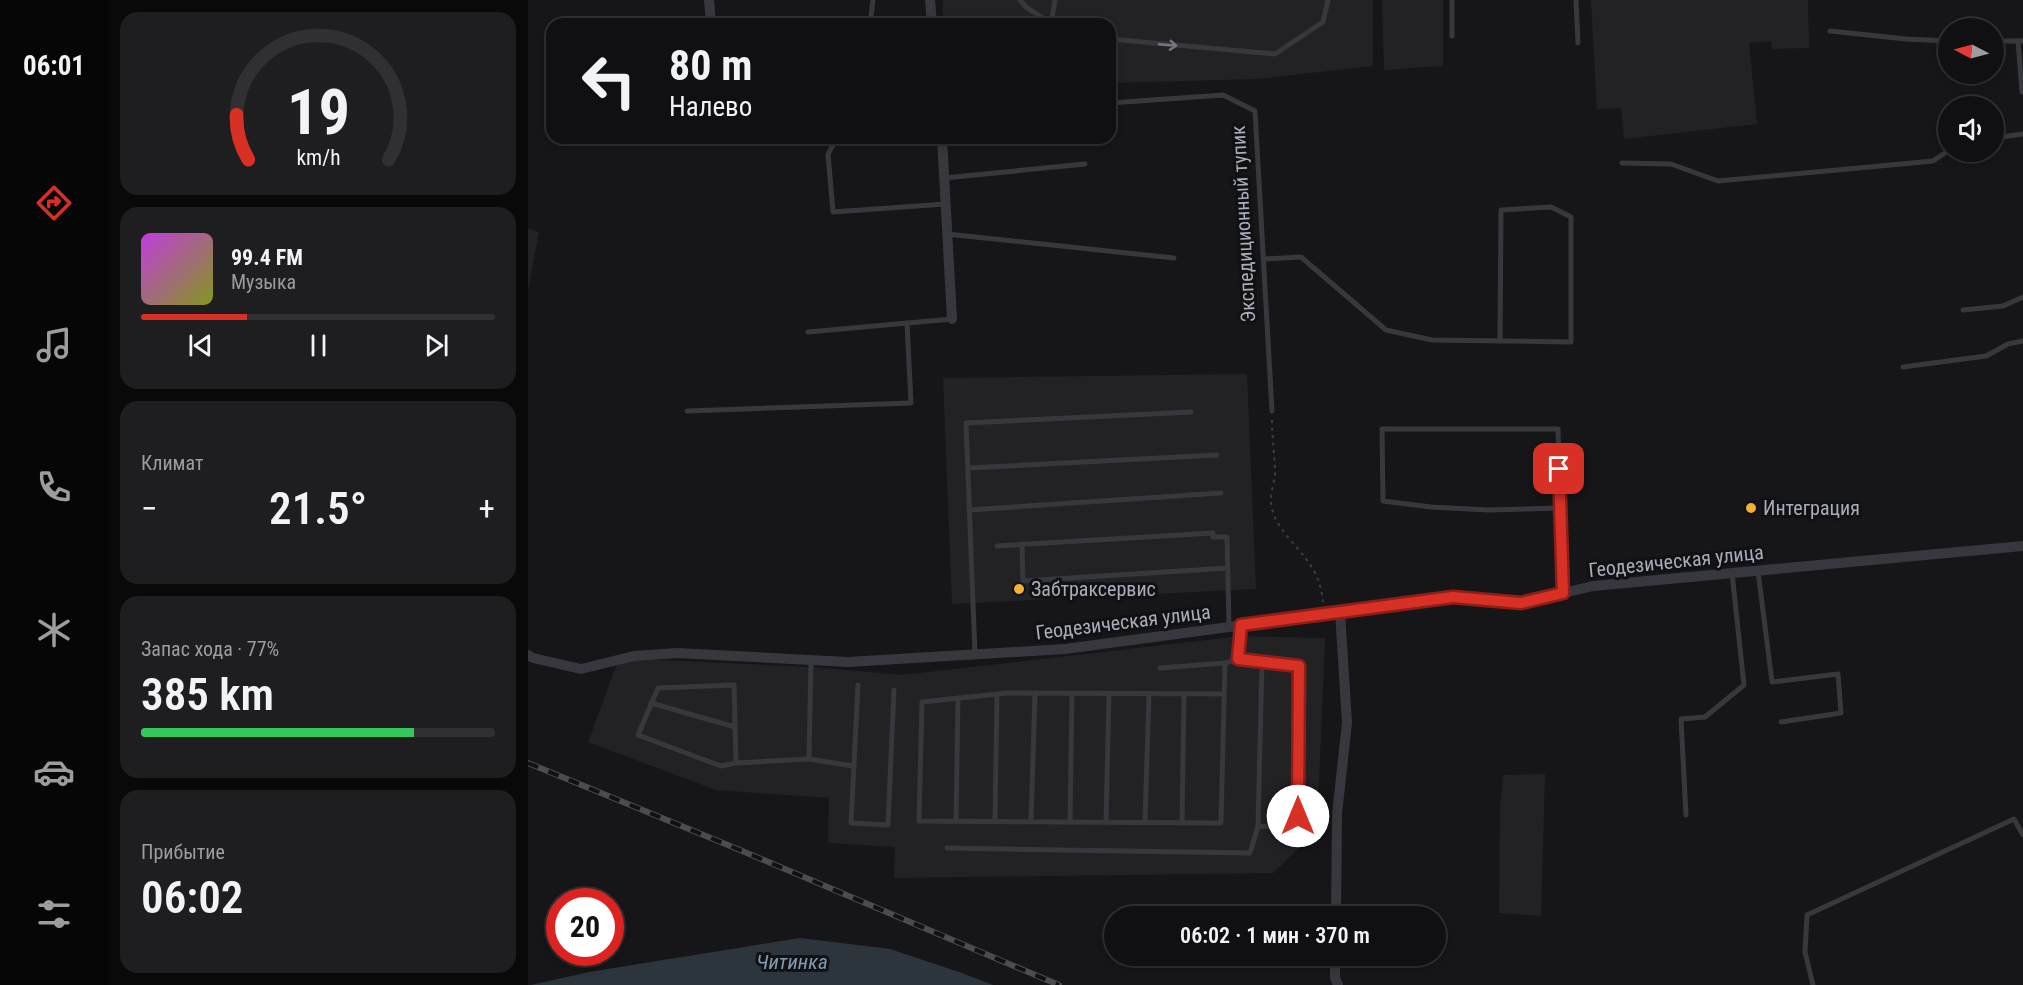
<!DOCTYPE html>
<html lang="ru">
<meta charset="utf-8">
<style>
:root{--surface:#101012;--page:#1e1e20;--text:#f1f3f6;--muted:#9c9d9f;--line:#303032;--accent:#d93025}
body{margin:0;font-family:"Roboto Condensed",sans-serif;background:var(--page);color:var(--text);height:100vh;display:flex;flex-direction:column;font-size:22px;white-space:nowrap}
*{box-sizing:border-box;margin:0}
p{font-size:20px;color:var(--muted)}
.icon{flex:none;width:33px;height:33px;fill:none;stroke:currentColor;stroke-width:2;stroke-linecap:round;stroke-linejoin:round}
.map{position:relative;flex:1;overflow:hidden}
.details{display:flex;flex-direction:column;gap:12px;padding:12px;background:#09090a;width:420px}
.details>*{flex:none}
.guide{position:absolute;left:18px;top:18px;width:570px;height:126px;border-radius:18px;box-shadow:0 3px 9px #0003,0 0 0 2px var(--line);background:#101012;color:var(--text);overflow:hidden}
.needle{width:39px;rotate:276deg}
.tools{position:absolute;left:1410px;top:18px;display:grid;gap:12px}
.tools a{display:grid;place-items:center;width:66px;height:66px;border-radius:50%;background:var(--surface);box-shadow:0 3px 9px #0003,0 0 0 2px var(--line);font-size:30px}
.speed{position:absolute;left:18px;top:888px;display:flex;gap:12px;font-size:30px;font-weight:700;text-align:center}
.speed>*{display:grid;place-content:center;width:78px;height:78px;border-radius:50%;background:var(--surface);box-shadow:0 3px 9px #0003,0 0 0 2px var(--line);line-height:1}
.speed .limit{border:9px solid #d22;background:#fff;color:#111}
.pin{position:absolute;display:grid;place-items:center;width:51px;height:51px;color:#fff;margin:-26px;border-radius:12px;box-shadow:0 3px 9px #0006}
.me{position:absolute;width:66px;margin:-33px;rotate:0deg;stroke-linejoin:round;filter:drop-shadow(0 0 4px #0008)}
.turn{display:flex;align-items:center;gap:21px;height:126px;padding:0 24px;font-size:27px}
.turn .icon{width:78px;height:78px;stroke-width:2.5}
.turn b{display:block;font-size:42px;line-height:51px}
.big{font-size:45px;font-weight:600;line-height:1.1}
.details .tile{flex:1;display:flex;flex-direction:column;justify-content:center;gap:9px;min-width:0;padding:0 21px;border-radius:18px;background:var(--page)}
.details .dial{align-items:center;gap:0}
.dial svg{height:156px;overflow:visible;fill:none;stroke:var(--line);stroke-width:7;stroke-linecap:round;text-anchor:middle}
.dial text{fill:var(--text);stroke:none}
.song{display:flex;align-items:center;gap:18px}
.cover{width:72px;height:72px;border-radius:9px;background:linear-gradient(135deg,hsl(290 70% 55%),hsl(70 70% 35%))}
.played{height:6px;border-radius:3px;background:linear-gradient(90deg,var(--accent) 30%,var(--line) 30%)}
.keys{display:flex;justify-content:space-around;direction:ltr}
.heat{display:flex;justify-content:space-between;align-items:center;font-size:33px;direction:ltr}
.charge{height:9px;border-radius:4px;background:linear-gradient(90deg,#34c759 77%,var(--line) 0)}
.trip{position:absolute;left:576px;top:906px;width:342px;height:60px;border-radius:30px;background:var(--surface);box-shadow:0 3px 9px #0003,0 0 0 2px var(--line);font-weight:600;line-height:60px;text-align:center}
main{display:flex;flex:1;min-height:0}
.tabs{display:flex;flex-direction:column;width:108px;justify-content:space-around;align-items:center;background:#060607;color:var(--muted)}
.tabs .icon{width:42px;height:42px}
.tabs .active{color:var(--accent)}
.tabs b{font-size:27px;color:var(--text)}
.map>svg:first-child{display:block}
</style>
<main>
<nav class="tabs">
<b>06:01</b>
<svg class="icon active" aria-label="directions" viewBox="0 0 24 24"><path d="M12 3l9 9-9 9-9-9zM9 14v-3h6M13 9l2 2-2 2"/></svg>
<svg class="icon" aria-label="music" viewBox="0 0 24 24"><path d="M9 18V5l10-2v13"/><circle cx="6" cy="18" r="3"/><circle cx="16" cy="16" r="3"/></svg>
<svg class="icon" aria-label="phone" viewBox="0 0 24 24"><path d="M5 4h4l2 5-3 2q2 4 5 5l2-3 5 2v4C11 20 4 13 5 4z"/></svg>
<svg class="icon" aria-label="climate" viewBox="0 0 24 24"><path d="M12 3v18M4 7l16 10M4 17L20 7"/></svg>
<svg class="icon" aria-label="car" viewBox="0 0 24 24"><path d="M5 17H2v-5l4-1 3-4h7l3 4 3 1v5h-3M9 17h6M6 11h13"/><circle cx="7" cy="17" r="2"/><circle cx="17" cy="17" r="2"/></svg>
<svg class="icon" aria-label="filters" viewBox="0 0 24 24"><path d="M4 7h16M4 17h16"/><circle cx="9" cy="7" r="2"/><circle cx="15" cy="17" r="2"/></svg>
</nav>
<section class="details">
<div class="tile dial"><svg viewBox="0 0 100 80">
<path d="M14 69A42 42 0 1 1 86 69"/>
<path d="M14 69A42 42 0 0 1 8 46" stroke="#d93025"/>
<text x="50" y="56" font-size="32" font-weight="700">19</text>
<text x="50" y="72" font-size="11">km/h</text>
</svg></div>
<div class="tile">
<div class="song"><i class="cover"></i><div><b>99.4 FM</b><p>Музыка</p></div></div>
<div class="played"></div>
<div class="keys"><svg class="icon" aria-label="previous" viewBox="0 0 24 24"><path d="M18 5L8 12l10 7zM5 5v14"/></svg><svg class="icon" aria-label="pause" viewBox="0 0 24 24"><path d="M8 5v14M16 5v14"/></svg><svg class="icon" aria-label="next" viewBox="0 0 24 24"><path d="M6 5l10 7-10 7zM19 5v14"/></svg></div>
</div>
<div class="tile"><p>Климат</p>
<div class="heat"><a>−</a><b class="big">21.5°</b><a>+</a></div>
</div>
<div class="tile"><p>Запас хода · 77%</p><b class="big">385 km</b><div class="charge"></div></div>
<div class="tile"><p>Прибытие</p><b class="big">06:02</b></div>
</section>
<div class="map">
<svg width="1495" height="985" viewBox="0 0 1495 985">
<rect width="100%" height="100%" fill="#161618"/>
<!-- built -->
<g fill="#222225">
<path d="M415,0H845V66L729,79L582,83V24H415Z"/>
<path d="M854,0H915V66L856,70Z"/>
<path d="M1063,0H1280L1281,48L1244,49L1243,41L1221,43L1229,124L1096,139L1093,108L1069,109Z"/>
<path d="M0,228L11,232L0,291Z"/>
<path d="M719,374L728,589L424,604L415,378Z"/>
<path d="M713,636L797,638L789,830L745,873L366,878L367,847L300,843L301,798L188,790L60,742L91,658L284,667L374,675Z"/>
<path d="M1017,774L1013,916L971,913L972,810L975,775Z"/>
</g>
<!-- water -->
<path fill="#2c353c" d="M272,938L362,949L434,973L465,985H3L61,972Z"/>
<g fill="none" stroke-linecap="round" stroke-linejoin="round">
<!-- path -->
<path stroke="#3d3f44" stroke-width="2" stroke-dasharray="3 4.5" stroke-linecap="butt" d="M744,420C744,439 747,457 747,475C746,484 742,494 743,502C743,507 746,516 748,520C767,552 791,561 795,602"/>
<!-- service -->
<g stroke="#37383d" stroke-width="5">
<path d="M492,0L498,7L524,24"/>
<path d="M924,0V36"/>
<path d="M1048,0L1050,43"/>
<path d="M342,24L345,0"/>
<path d="M523,24L527,0"/>
<path d="M1302,31L1378,39L1420,41"/>
<path d="M582,39L747,54L795,22L800,0"/>
<path d="M1466,41H1495"/>
<path d="M1490,41L1494,92"/>
<path d="M582,103L695,95L727,111L744,411"/>
<path d="M309,138L300,154L305,212L417,204"/>
<path d="M1466,138L1495,134"/>
<path d="M1094,163L1143,164L1190,181L1405,161L1420,151"/>
<path d="M416,178L557,164"/>
<path d="M419,234L646,258"/>
<path d="M735,259L773,257L858,330L904,340L1043,342V217L1023,207L973,210L972,341"/>
<path d="M1435,310L1475,306L1495,297"/>
<path d="M280,332L424,319"/>
<path d="M1375,367L1458,356L1480,344L1495,341"/>
<path d="M159,411L383,403L379,323"/>
<path d="M440,468L689,455"/>
<path d="M1032,508L960,510L903,507L855,501L854,429H1030L1035,593"/>
<path d="M441,510L693,493"/>
<path d="M494,545L495,581L700,568"/>
<path d="M469,546L685,533V537H699L701,627"/>
<path d="M1230,571L1244,682L1310,674L1313,713L1253,722"/>
<path d="M447,654L438,423L663,412"/>
<path d="M632,668L697,663"/>
<path d="M330,685L323,823L360,825L366,690"/>
<path d="M696,694L479,693L394,702L391,821L693,823L697,663L710,659L713,625"/>
<path d="M123,703L207,727"/>
<path d="M281,759L325,766"/>
<path d="M208,763L206,685L130,688L110,735L193,766L208,763L281,759L283,660"/>
<path d="M1158,815L1153,719L1177,717L1216,685L1204,573"/>
<path d="M428,821L430,698"/>
<path d="M467,821L469,694"/>
<path d="M503,822L507,693"/>
<path d="M542,822L544,693"/>
<path d="M578,822L581,693"/>
<path d="M617,822L621,694"/>
<path d="M654,823L656,694"/>
<path d="M730,826L734,662"/>
<path d="M419,848L722,853L730,826L763,828L770,817L771,666L710,659"/>
<path d="M1285,985L1277,952L1279,915L1486,819L1495,835"/>
</g>
<!-- minor -->
<g stroke="#37383d" stroke-width="10">
<path d="M181,0L183,24"/>
<path d="M402,0L404,24"/>
<path d="M414,138L424,319"/>
<path d="M0,655L5,658L53,669L106,656L149,653L320,662L537,649L925,597L993,603L1065,586L1495,546"/>
<path d="M808,916L809,814L819,723L812,612"/>
<path d="M807,956V978L810,985"/>
</g>
<defs>
<path id="rail" d="M0,763L212,850L531,985"/>
</defs>
<!-- rail casing -->
<use href="#rail" stroke="#4a4c52" stroke-width="6"/>
<!-- rail -->
<use href="#rail" stroke="#111113" stroke-width="4" stroke-dasharray="11" stroke-linecap="butt"/>
</g>
<!-- one-way arrows -->
<defs><path id="oneway-shaft" d="M-6 0H5M1.5-3L5.5 0L1.5 3" fill="none" stroke-width="1.6" stroke-linecap="round" stroke-linejoin="round" transform="scale(1.5)"/></defs>
<use stroke="#757881" href="#oneway-shaft" transform="translate(640 45) rotate(5)"/>
<g fill="none" stroke-linecap="round" stroke-linejoin="round">
<defs>
<path id="route" d="M770,816L771,666L710,659L713,625L925,597L993,603L1035,593L1031,469"/>
</defs>
<!-- route casing -->
<use href="#route" stroke="#8d1f18" stroke-width="15"/>
<!-- route -->
<use href="#route" stroke="#d93025" stroke-width="10"/>
</g>
<!-- markers -->
<g fill="#f2b134" stroke="#111113" stroke-width="2">
<circle cx="1223" cy="508" r="6"/>
<circle cx="491" cy="589" r="6"/>
</g>
<g text-anchor="middle" stroke-width="6" stroke-linejoin="round" paint-order="stroke">
<!-- street labels -->
<g font-size="20" fill="#a8adb8" stroke="#111113">
<text transform="translate(715 224) rotate(-93)" y="7">Экспедиционный тупик</text>
<text transform="translate(1148 561) rotate(-6)" y="7">Геодезическая улица</text>
<text transform="translate(595 622) rotate(-7)" y="7">Геодезическая улица</text>
</g>
<!-- poi labels -->
<g font-size="20" fill="#a8adb8" stroke="#111113" text-anchor="start">
<text x="1235" y="515">Интеграция</text>
<text x="503" y="596">Забтраксервис</text>
</g>
<!-- water labels -->
<g font-size="21" font-style="italic" fill="#7f9bb3" stroke="#111113">
<text x="264" y="969">Читинка</text>
</g>
</g>
</svg>
<div class="tools">
<a><svg class="needle" viewBox="-14 -14 28 28"><path d="M0-13l5 13h-10z" fill="#e53935"/><path d="M0 13l5-13h-10z" fill="#9c9d9f"/></svg></a>
<a><svg class="icon" aria-label="sound" viewBox="0 0 24 24"><path d="M4 9h4l5-4v14l-5-4H4zM17 9q2 3 0 6"/></svg></a>
</div>
<div class="speed"><div class="limit">20</div></div>
<div class="pin" style="left:1031px;top:469px;background:#d93025"><svg class="icon" aria-label="arrive" viewBox="0 0 24 24"><path d="M6 21V4h12l-3 4 3 4H6"/></svg></div>
<svg class="me" style="left:770px;top:816px" viewBox="-20 -20 40 40"><circle r="19" fill="#fff"/><path d="M0-13L10 11 0 6-10 11z" fill="#d93025"/></svg>
<div class="trip">06:02 · 1 мин · 370 m</div>
<div class="guide">
<div class="turn"><svg class="icon" aria-label="left" viewBox="0 0 24 24"><path d="M17 20v-9H6M10 6l-5 5 5 5"/></svg><div><b>80 m</b>Налево</div></div>
</div>
</div>
</main>
